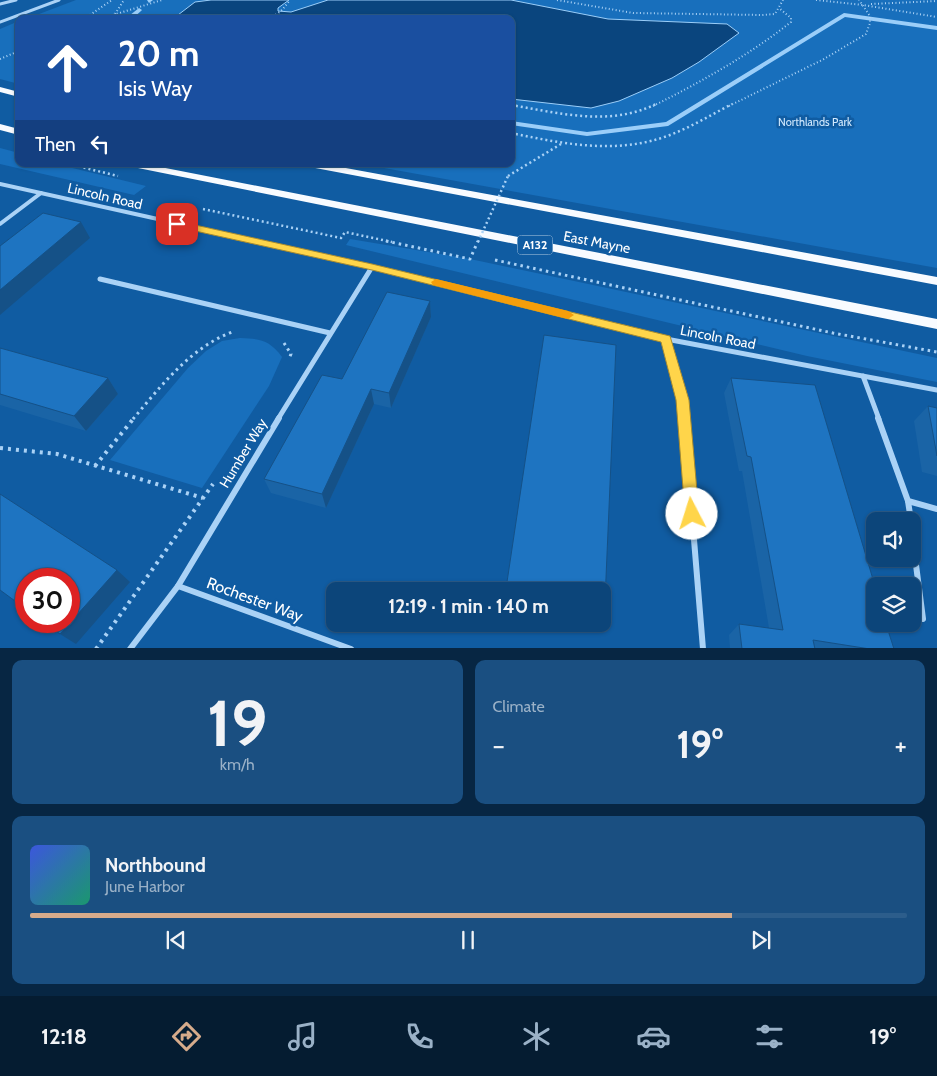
<!DOCTYPE html>
<meta charset="utf-8">
<style>
:root{--surface:#0c457a;--page:#1a4f81;--text:#f1f3f6;--muted:#9ab1c7;--line:#2c5d8b;--accent:#d6ab8b}
body{margin:0;font-family:Cabin,sans-serif;background:var(--page);color:var(--text);height:100vh;display:flex;flex-direction:column;font-size:19px;white-space:nowrap}
*{box-sizing:border-box;margin:0}
p{font-size:16px;color:var(--muted)}
.icon{flex:none;width:28px;height:28px;fill:none;stroke:currentColor;stroke-width:2;stroke-linecap:round;stroke-linejoin:round}
.map{position:relative;height:648px;overflow:hidden}
.drawer{display:flex;flex-direction:column;gap:12px;padding:12px;background:#072643;flex:1}
.drawer>*{flex:none}
.hud{position:absolute;left:15px;top:15px;width:500px;height:152px;border-radius:10px;box-shadow:0 1px 4px #0004,0 0 0 1px var(--line);background:#1a4fa0;color:#fff;overflow:hidden}
.buttons{position:absolute;left:866px;top:512px;display:grid;gap:10px}
.buttons a{display:grid;place-items:center;width:55px;height:55px;border-radius:10px;background:var(--surface);box-shadow:0 1px 4px #0004,0 0 0 1px var(--line);font-size:25px}
.speed{position:absolute;left:15px;top:568px;display:flex;gap:10px;font-size:25px;font-weight:700;text-align:center}
.speed>*{display:grid;place-content:center;width:65px;height:65px;border-radius:50%;background:var(--surface);box-shadow:0 1px 4px #0004,0 0 0 1px var(--line);line-height:1}
.speed .limit{border:8px solid #d22;background:#fff;color:#111}
.pin{position:absolute;display:grid;place-items:center;width:42px;height:42px;color:#fff;margin:-21px;border-radius:10px;box-shadow:0 2px 8px #0006}
.me{position:absolute;width:55px;margin:-28px;rotate:355deg;stroke-linejoin:round;filter:drop-shadow(0 0 4px #0008)}
.turn{display:flex;align-items:center;gap:18px;height:105px;padding:0 20px;font-size:22px}
.turn .icon{width:65px;height:65px;stroke-width:2.5}
.turn b{display:block;font-size:35px;line-height:42px}
.then{display:flex;align-items:center;height:48px;padding:0 20px;background:#0003;gap:10px;font-size:19px}
.big{font-size:38px;font-weight:800;line-height:1.1}
.drawer .card{flex:1;display:flex;flex-direction:column;justify-content:center;gap:8px;min-width:0;padding:0 18px;border-radius:10px;background:var(--page)}
.drawer .dial{align-items:center;gap:0}
.dial b{font-size:65px;line-height:1}
.song{display:flex;align-items:center;gap:15px}
.cover{width:60px;height:60px;border-radius:8px;background:linear-gradient(135deg,hsl(230 70% 55%),hsl(160 70% 35%))}
.played{height:5px;border-radius:2px;background:linear-gradient(90deg,var(--accent) 80%,var(--line) 80%)}
.keys{display:flex;justify-content:space-around;direction:ltr}
.heat{display:flex;justify-content:space-between;align-items:center;font-size:28px;direction:ltr}
.drawer .tiles{flex:1;display:grid;gap:12px;grid-template-columns:1fr 1fr}
.card:last-child{grid-column:span 2}
.trip{position:absolute;left:326px;top:582px;width:285px;height:50px;border-radius:10px;background:var(--surface);box-shadow:0 1px 4px #0004,0 0 0 1px var(--line);font-weight:800;line-height:50px;text-align:center}
.menu{display:flex;height:80px;justify-content:space-around;align-items:center;background:#051c31;color:var(--muted)}
.menu .icon{width:35px;height:35px}
.menu .on{color:var(--accent)}
.menu b{font-size:22px;color:var(--text)}
.map>svg:first-child{display:block}
</style>
<div class="map">
<svg width="937" height="649" viewBox="0 0 937 649">
<rect width="100%" height="100%" fill="#105ca2"/>
<!-- green -->
<g fill="#186fbc">
<path d="M76,0H937V268L362,164H511V19H26Z"/>
<path d="M19,21V84L0,79V29Z"/>
<path d="M0,148L19,153V164H56L146,186L134,195L0,164Z"/>
<path d="M350,239L470,259L937,358V382L807,356L346,245Z"/>
<path d="M240,338C261,339 269,340 282,357L269,386L202,488L110,460L188,368L206,351L222,341Z"/>
</g>
<!-- water -->
<path fill="#0a457e" stroke="#9bcef9" d="M211,0H289L278,8V11L291,12L328,0H511L608,19L727,24L739,33L699,62L672,78L619,101L591,108L511,99V19H142L174,18L195,2Z"/>
<g fill="none" stroke-linecap="round" stroke-linejoin="round">
<!-- stream -->
<g fill="#9bcef9" fill-rule="evenodd">
<path d="M147,0H153L149,3Z"/>
<path d="M139,8L142,10L141,11L132,19H125Z"/>
<path d="M844,13L937,26V30L845,17L668,126L587,136L511,125V121L587,132L666,122Z"/>
</g>
<!-- path-far3 -->
<g stroke="#aad2f6" stroke-width="2" stroke-dasharray="1 2.5" stroke-linecap="butt">
<path d="M557,0L633,13L762,15L775,14L783,0"/>
<path d="M816,0L863,5L937,17"/>
<path d="M871,4L937,1"/>
<path d="M115,14L124,0"/>
<path d="M84,19L112,0"/>
<path d="M100,19L162,0"/>
<path d="M270,19L282,10L290,0"/>
<path d="M0,59L19,51"/>
<path d="M511,105L516,106"/>
<path d="M653,106C701,82 749,55 791,22V18L779,8"/>
<path d="M729,106L824,59L866,34L870,23V16L859,0"/>
</g>
<!-- path-far2 -->
<g stroke="#aad2f6" stroke-width="2.5" stroke-dasharray="2 3" stroke-linecap="butt">
<path d="M511,105C559,113 610,127 656,104"/>
<path d="M511,133C564,144 618,155 670,135C691,127 711,115 732,104"/>
<path d="M69,164L118,176"/>
<path d="M508,176L561,144"/>
</g>
<!-- path-far1 -->
<g stroke="#aad2f6" stroke-width="3" stroke-dasharray="2.5 4" stroke-linecap="butt">
<path d="M495,260L833,333L937,352"/>
<path d="M284,343L291,354L289,359"/>
<path d="M133,419C161,386 190,348 232,332"/>
</g>
<!-- path -->
<g stroke="#aad2f6" stroke-width="4" stroke-dasharray="3 5" stroke-linecap="butt">
<path d="M0,448L57,454L203,498"/>
<path d="M95,466L134,418"/>
<path d="M96,649L213,484"/>
</g>
<!-- street-far3 -->
<g stroke="#aad2f6" stroke-width="3">
<path d="M0,4L16,0"/>
<path d="M0,22L59,0"/>
</g>
<!-- street-far2 -->
<g stroke="#aad2f6" stroke-width="4">
<path d="M0,184L261,242"/>
<path d="M0,224L41,193"/>
</g>
<!-- street-far1 -->
<g stroke="#aad2f6" stroke-width="5">
<path d="M255,241L372,267L666,339L937,390"/>
<path d="M100,279L330,333"/>
<path d="M666,339L683,400L685,419"/>
<path d="M863,376L879,419"/>
<path d="M278,419L372,267"/>
</g>
<!-- street -->
<g stroke="#aad2f6" stroke-width="6">
<path d="M684,418L703,649"/>
<path d="M878,418L908,501L937,509"/>
<path d="M908,501L911,521"/>
<path d="M912,534L923,619"/>
<path d="M178,586L351,649"/>
<path d="M130,649L178,586L279,418"/>
</g>
<!-- primary -->
<g fill="#f8fbff" fill-rule="evenodd">
<path d="M0,87L19,92V97L0,92Z"/>
<path d="M0,124L19,129V135L0,130Z"/>
<path d="M128,164H145L937,319V329L133,167Z"/>
<path d="M305,164H324L937,277V285L310,167Z"/>
</g>
<!-- path-bridge-far1 -->
<g stroke="#aad2f6" stroke-width="2.5" stroke-dasharray="2 3" stroke-linecap="butt">
<path d="M203,209L341,238L345,232L392,242"/>
<path d="M478,242L508,176"/>
</g>
<!-- path-bridge -->
<path stroke="#aad2f6" stroke-width="3" stroke-dasharray="2.5 4" stroke-linecap="butt" d="M386,241L470,259L478,241"/>
</g>
<!-- wall -->
<g fill="#1a64a6">
<path d="M430,301L431,317L391,408L374,404L326,508L271,493L264,479L342,379Z"/>
<path d="M544,335L616,345L605,601L602,607V591H506Z"/>
<path d="M0,348L108,378L118,394L86,431L0,405Z"/>
<path d="M731,378L894,649H730L729,635L739,624L769,628L742,471H739L724,393Z"/>
<path d="M928,406L937,408V476L922,472L914,421Z"/>
</g>
<!-- shaded-wall -->
<g fill="#155187">
<path d="M81,222L90,238L0,315V290Z"/>
<path d="M430,301L431,317L391,408L389,393Z"/>
<path d="M108,378L118,394L86,431L74,416Z"/>
<path d="M371,389L374,404L326,508L322,494Z"/>
<path d="M117,570L130,582L76,644L60,634Z"/>
</g>
<!-- building -->
<g fill="#1e74c1" stroke="#155187">
<path d="M43,213L81,222L0,290V246Z"/>
<path d="M387,292L430,301L389,393L371,389L322,494L264,479L322,375L342,379Z"/>
<path d="M544,335L616,345L605,601L602,600V591H555L507,582Z"/>
<path d="M0,348L108,378L74,416L0,394Z"/>
<path d="M731,378L815,385L875,586V624H886L894,649H870L813,640L815,649H742L739,624L783,630L751,457L747,456Z"/>
<path d="M928,406L937,408V456Z"/>
<path d="M0,494L117,570L60,634L43,621H69V579H26V609L0,590Z"/>
</g>
<!-- route -->
<path fill="#ffd54a" stroke="#a68a30" d="M174,221H177L372,264L670,336L689,400L699,514L697,519L692,521L687,519L685,514L676,400L661,342L372,270L177,227L172,224Z"/>
<!-- slow -->
<path fill="#f59e0b" d="M436,279L568,311L574,315L568,319L433,285L431,282Z"/>
<g text-anchor="middle" stroke-width="5" stroke-linejoin="round" paint-order="stroke">
<!-- far-park labels -->
<g font-size="11" fill="#d3eafe" stroke="#105ca2">
<text x="815" y="126">Northlands Park</text>
</g>
<!-- shield labels -->
<rect fill="#105ca2" stroke="#b7cee3" stroke-width="1" x="517.5" y="235.5" width="35" height="19" rx="4"/>
<g font-size="12" font-weight="bold" fill="#fff">
<text x="535" y="249">A132</text>
</g>
<!-- street labels -->
<g font-size="14" fill="#fff" stroke="#105ca2">
<text transform="translate(105 196) rotate(13)" y="5">Lincoln Road</text>
<text transform="translate(597 242) rotate(11)" y="5">East Mayne</text>
<text transform="translate(718 337) rotate(11)" y="5">Lincoln Road</text>
<text transform="translate(243 453) rotate(-59)" y="5">Humber Way</text>
</g>
<!-- near-street labels -->
<g font-size="16" fill="#fff" stroke="#105ca2">
<text transform="translate(255 599) rotate(20)" y="6">Rochester Way</text>
</g>
</g>
</svg>
<div class="buttons">
<a><svg class="icon" aria-label="sound" viewBox="0 0 24 24"><path d="M4 9h4l5-4v14l-5-4H4zM17 9q2 3 0 6"/></svg></a>
<a><svg class="icon" aria-label="layers" viewBox="0 0 24 24"><path d="M12 4l9 5-9 5-9-5zM3 14l9 5 9-5"/></svg></a>
</div>
<div class="speed"><div class="limit">30</div></div>
<div class="pin" style="left:177px;top:224px;background:#d93025"><svg class="icon" aria-label="arrive" viewBox="0 0 24 24"><path d="M6 21V4h12l-3 4 3 4H6"/></svg></div>
<svg class="me" style="left:692px;top:514px" viewBox="-20 -20 40 40"><circle r="19" fill="#fff"/><path d="M0-13L10 11 0 6-10 11z" fill="#ffd54a"/></svg>
<div class="trip">12:19 · 1 min · 140 m</div>
<div class="hud">
<div class="turn"><svg class="icon" aria-label="ahead" viewBox="0 0 24 24"><path d="M12 20V5M6 11l6-6 6 6"/></svg><div><b>20 m</b>Isis Way</div></div>
<div class="then">Then<svg class="icon" aria-label="left" viewBox="0 0 24 24"><path d="M17 20v-9H6M10 6l-5 5 5 5"/></svg></div>
</div>
</div>
<section class="drawer">
<div class="tiles">
<div class="card dial"><b>19</b><p>km/h</p></div>
<div class="card"><p>Climate</p>
<div class="heat"><a>−</a><b class="big">19°</b><a>+</a></div>
</div>
<div class="card">
<div class="song"><i class="cover"></i><div><b>Northbound</b><p>June Harbor</p></div></div>
<div class="played"></div>
<div class="keys"><svg class="icon" aria-label="previous" viewBox="0 0 24 24"><path d="M18 5L8 12l10 7zM5 5v14"/></svg><svg class="icon" aria-label="pause" viewBox="0 0 24 24"><path d="M8 5v14M16 5v14"/></svg><svg class="icon" aria-label="next" viewBox="0 0 24 24"><path d="M6 5l10 7-10 7zM19 5v14"/></svg></div>
</div>
</div>
</section>
<nav class="menu">
<b>12:18</b>
<svg class="icon on" aria-label="directions" viewBox="0 0 24 24"><path d="M12 3l9 9-9 9-9-9zM9 14v-3h6M13 9l2 2-2 2"/></svg>
<svg class="icon" aria-label="music" viewBox="0 0 24 24"><path d="M9 18V5l10-2v13"/><circle cx="6" cy="18" r="3"/><circle cx="16" cy="16" r="3"/></svg>
<svg class="icon" aria-label="phone" viewBox="0 0 24 24"><path d="M5 4h4l2 5-3 2q2 4 5 5l2-3 5 2v4C11 20 4 13 5 4z"/></svg>
<svg class="icon" aria-label="climate" viewBox="0 0 24 24"><path d="M12 3v18M4 7l16 10M4 17L20 7"/></svg>
<svg class="icon" aria-label="car" viewBox="0 0 24 24"><path d="M5 17H2v-5l4-1 3-4h7l3 4 3 1v5h-3M9 17h6M6 11h13"/><circle cx="7" cy="17" r="2"/><circle cx="17" cy="17" r="2"/></svg>
<svg class="icon" aria-label="filters" viewBox="0 0 24 24"><path d="M4 7h16M4 17h16"/><circle cx="9" cy="7" r="2"/><circle cx="15" cy="17" r="2"/></svg>
<b>19°</b>
</nav>
